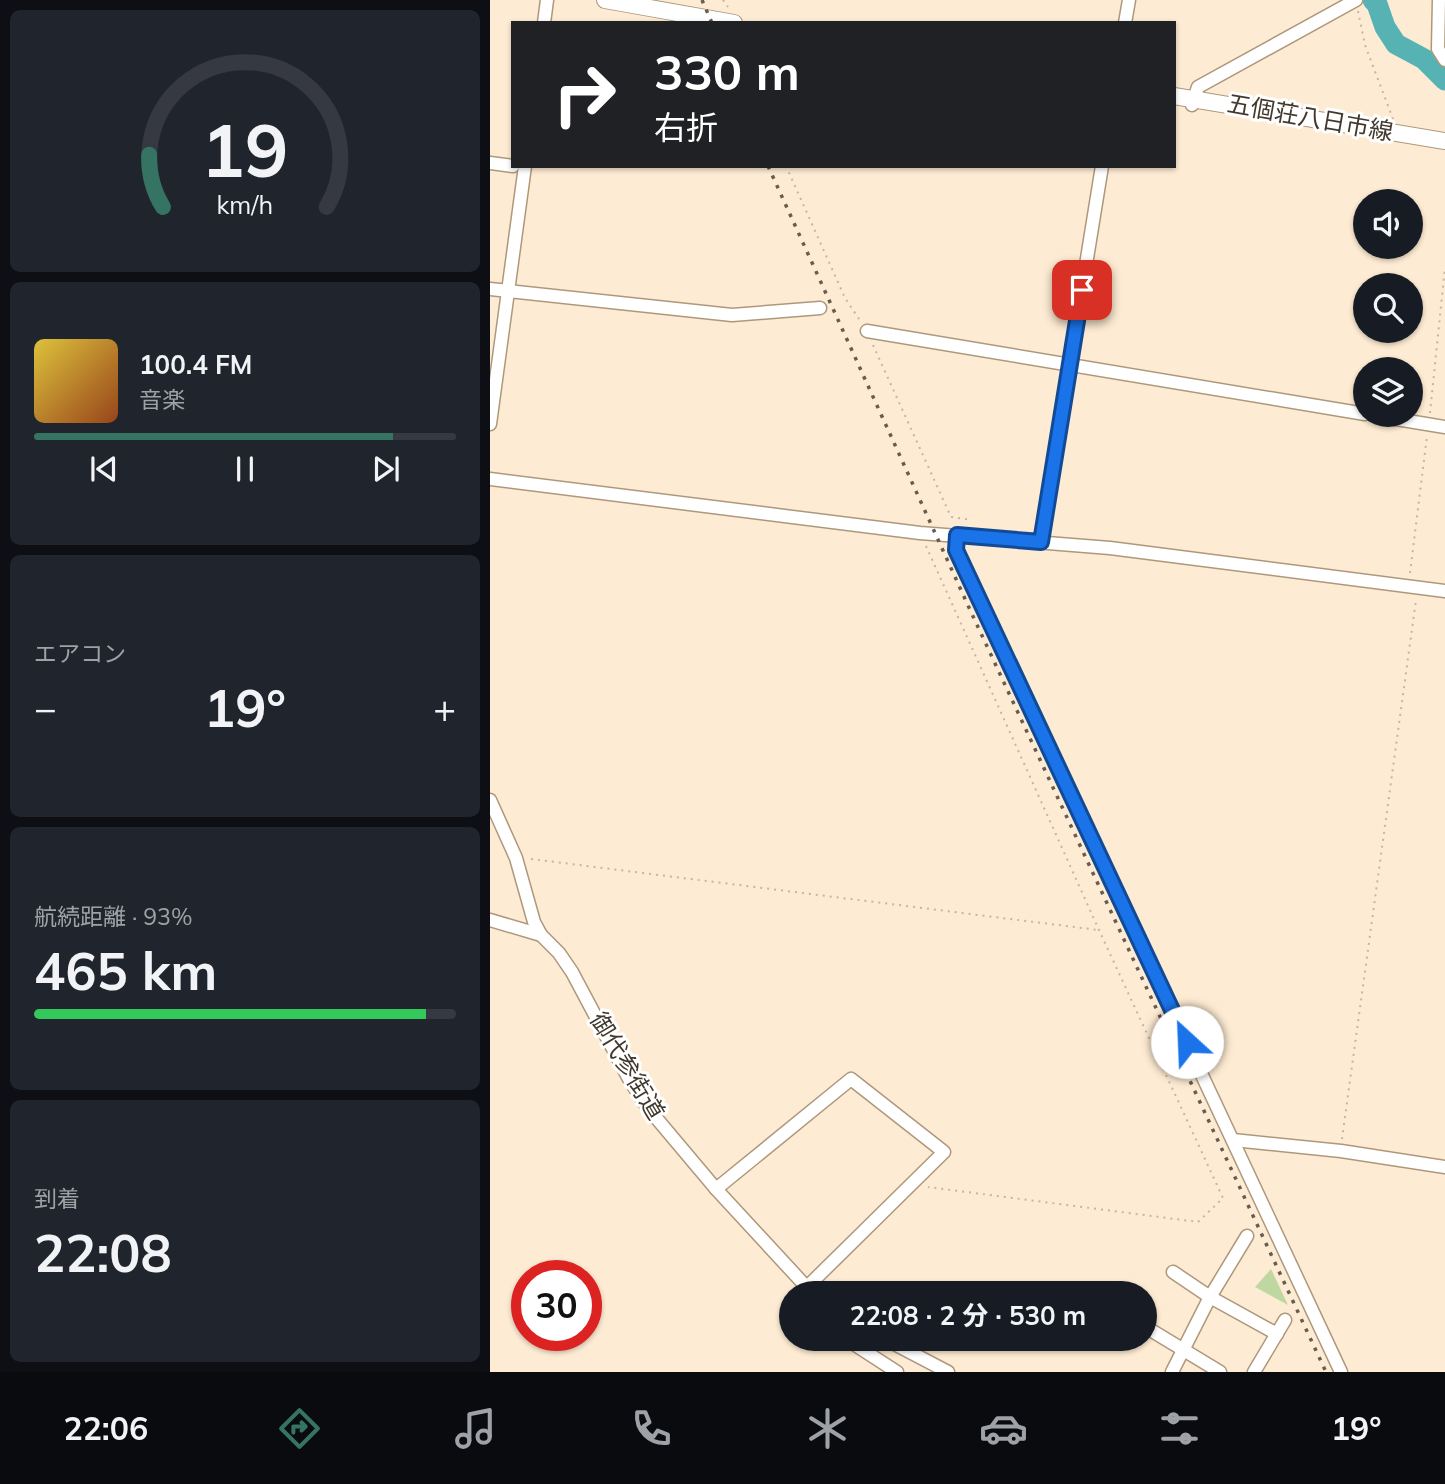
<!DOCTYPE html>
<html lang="ja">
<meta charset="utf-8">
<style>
:root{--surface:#171b24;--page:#20242c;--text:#f1f3f6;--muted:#9ea1a6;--line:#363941;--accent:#357462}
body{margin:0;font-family:Mulish,"Noto Sans JP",sans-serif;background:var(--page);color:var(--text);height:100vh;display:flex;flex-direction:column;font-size:26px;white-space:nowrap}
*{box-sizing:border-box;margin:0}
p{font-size:23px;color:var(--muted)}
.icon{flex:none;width:38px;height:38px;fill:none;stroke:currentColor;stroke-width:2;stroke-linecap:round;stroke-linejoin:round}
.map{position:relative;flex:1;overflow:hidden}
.drawer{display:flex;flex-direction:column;gap:10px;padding:10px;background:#0d0f14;width:490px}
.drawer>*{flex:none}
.hud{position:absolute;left:21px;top:21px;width:665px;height:147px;border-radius:0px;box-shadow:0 2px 5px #0004;background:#202124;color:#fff;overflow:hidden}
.buttons{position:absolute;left:863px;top:189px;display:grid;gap:14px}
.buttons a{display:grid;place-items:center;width:70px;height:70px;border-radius:50%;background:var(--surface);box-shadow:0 2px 5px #0004;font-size:35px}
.speed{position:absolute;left:21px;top:1260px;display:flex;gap:14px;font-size:35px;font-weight:700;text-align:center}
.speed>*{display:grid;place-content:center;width:91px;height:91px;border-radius:50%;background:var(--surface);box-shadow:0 2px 5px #0004;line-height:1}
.speed .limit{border:10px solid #d22;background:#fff;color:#111}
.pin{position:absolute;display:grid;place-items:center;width:60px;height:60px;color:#fff;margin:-30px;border-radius:14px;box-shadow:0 4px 10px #0006}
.me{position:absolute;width:77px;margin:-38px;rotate:335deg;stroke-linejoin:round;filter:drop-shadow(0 0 5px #0008)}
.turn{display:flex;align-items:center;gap:24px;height:147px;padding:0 28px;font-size:32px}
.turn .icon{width:91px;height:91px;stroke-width:2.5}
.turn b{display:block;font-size:49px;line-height:60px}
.big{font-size:52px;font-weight:700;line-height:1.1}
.drawer .tile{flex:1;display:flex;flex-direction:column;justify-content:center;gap:10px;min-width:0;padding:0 24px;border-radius:10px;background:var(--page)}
.drawer .dial{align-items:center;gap:0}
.dial svg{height:182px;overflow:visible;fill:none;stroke:var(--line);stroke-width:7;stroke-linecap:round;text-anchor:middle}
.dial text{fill:var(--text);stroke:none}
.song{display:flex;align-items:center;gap:21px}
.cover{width:84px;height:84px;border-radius:10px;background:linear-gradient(135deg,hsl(50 70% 55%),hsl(20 70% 35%))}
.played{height:7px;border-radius:4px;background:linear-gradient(90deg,var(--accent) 85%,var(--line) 85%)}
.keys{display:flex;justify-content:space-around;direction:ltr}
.heat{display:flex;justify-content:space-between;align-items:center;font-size:38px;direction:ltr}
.charge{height:10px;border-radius:5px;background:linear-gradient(90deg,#34c759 93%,var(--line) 0)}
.trip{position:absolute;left:289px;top:1281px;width:378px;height:70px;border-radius:35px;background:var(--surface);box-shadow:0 2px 5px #0004;font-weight:700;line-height:70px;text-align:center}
.menu{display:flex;height:112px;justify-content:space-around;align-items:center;background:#090b0e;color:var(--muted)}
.menu .icon{width:49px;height:49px}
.menu .selected{color:var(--accent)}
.menu b{font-size:32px;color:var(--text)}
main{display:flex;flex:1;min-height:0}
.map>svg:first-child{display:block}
</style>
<main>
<section class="drawer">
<div class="tile dial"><svg viewBox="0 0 100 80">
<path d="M14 69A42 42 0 1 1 86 69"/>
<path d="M14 69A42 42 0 0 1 8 46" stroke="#357462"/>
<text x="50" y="56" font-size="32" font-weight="700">19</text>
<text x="50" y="72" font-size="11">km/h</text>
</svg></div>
<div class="tile">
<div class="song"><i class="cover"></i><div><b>100.4 FM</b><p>音楽</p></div></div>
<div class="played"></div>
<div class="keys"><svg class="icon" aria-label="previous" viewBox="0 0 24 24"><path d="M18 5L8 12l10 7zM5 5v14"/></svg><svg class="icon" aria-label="pause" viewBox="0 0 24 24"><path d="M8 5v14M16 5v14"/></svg><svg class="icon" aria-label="next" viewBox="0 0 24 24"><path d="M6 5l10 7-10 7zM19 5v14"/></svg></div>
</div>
<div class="tile"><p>エアコン</p>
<div class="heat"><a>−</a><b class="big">19°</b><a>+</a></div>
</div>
<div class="tile"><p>航続距離 · 93%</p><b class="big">465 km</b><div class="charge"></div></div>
<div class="tile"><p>到着</p><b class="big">22:08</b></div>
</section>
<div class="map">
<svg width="955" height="1372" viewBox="0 0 955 1372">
<rect width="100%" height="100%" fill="#feebd3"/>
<!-- green -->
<path fill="#bfd8a1" d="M781,1269L798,1305L765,1287Z"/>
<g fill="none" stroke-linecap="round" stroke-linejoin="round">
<!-- stream -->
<path stroke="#57b3b3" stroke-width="3.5" d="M887,0V4"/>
<!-- river -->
<path stroke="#57b3b3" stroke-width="21" d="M883,0L887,4L895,27L906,44L934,59L955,80"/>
<defs>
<g id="minor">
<path d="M949,0L948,49L955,60"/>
<path d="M54,23L57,0"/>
<path d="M635,23L639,0"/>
<path d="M702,105L708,87L866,0"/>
<path d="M0,163L23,166"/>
<path d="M0,289L242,315L330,308"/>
<path d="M377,331L875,414"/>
<path d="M882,415L955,427"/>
<path d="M0,424L35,166"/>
<path d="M0,479L430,533L620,548L955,591"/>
<path d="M467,535L466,550L851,1372"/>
<path d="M551,542L612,166"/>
<path d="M0,800L26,858L44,922L51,935"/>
<path d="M0,920L51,935L69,953L82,972L139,1079L157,1107L226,1189L322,1293"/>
<path d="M743,1140L851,1151L955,1167"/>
<path d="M226,1189L361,1079L454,1152L316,1288"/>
<path d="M683,1272L720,1297L787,1334"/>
<path d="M654,1326L730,1372"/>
<path d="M356,1339L407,1372"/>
<path d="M395,1339L458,1372"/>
<path d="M682,1372L720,1297L757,1236"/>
<path d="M764,1372L795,1320"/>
</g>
<g id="major">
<path d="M115,0L244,23"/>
<path d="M684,96L955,141"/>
</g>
</defs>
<!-- minor casing -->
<use href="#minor" stroke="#ae987c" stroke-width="15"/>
<!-- major casing -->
<use href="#major" stroke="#ae987c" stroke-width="18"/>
<!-- path -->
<g stroke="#c5b5a1" stroke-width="2" stroke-dasharray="2 5" stroke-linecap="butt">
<path d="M233,0L238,7"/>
<path d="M868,11L875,45L903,119"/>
<path d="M296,166L355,298L371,322"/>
<path d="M383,345L461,517L476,519V524"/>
<path d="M940,413L955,267"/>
<path d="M436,546L609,930L733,1198L708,1222L438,1187"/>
<path d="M920,573L937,436"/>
<path d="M41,859L608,930"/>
<path d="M852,1139L926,600"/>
</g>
<!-- minor -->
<use href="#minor" stroke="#fff" stroke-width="12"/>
<!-- major -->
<use href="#major" stroke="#fff" stroke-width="16"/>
<!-- rail -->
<g stroke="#675c4e" stroke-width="3.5" stroke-dasharray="3.5 7" stroke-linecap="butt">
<path d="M212,0L222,23"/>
<path d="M278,166L481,612L836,1372"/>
</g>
</g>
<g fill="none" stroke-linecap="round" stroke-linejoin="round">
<defs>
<path id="route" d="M592,290L551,542L467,535L466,550L697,1042"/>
</defs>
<!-- route casing -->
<use href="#route" stroke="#114b97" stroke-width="18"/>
<!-- route -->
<use href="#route" stroke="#1a73e8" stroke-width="12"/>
</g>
<g text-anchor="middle" stroke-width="6" stroke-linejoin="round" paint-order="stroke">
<!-- street labels -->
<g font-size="24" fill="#42392d" stroke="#fff">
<text transform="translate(820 118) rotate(10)" y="8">五個荘八日市線</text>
<text transform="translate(137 1066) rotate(59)" y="8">御代参街道</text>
</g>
</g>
</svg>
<div class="buttons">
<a><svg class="icon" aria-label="sound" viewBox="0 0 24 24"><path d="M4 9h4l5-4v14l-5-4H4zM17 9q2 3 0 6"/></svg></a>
<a><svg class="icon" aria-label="search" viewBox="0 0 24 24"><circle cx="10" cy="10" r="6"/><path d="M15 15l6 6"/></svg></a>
<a><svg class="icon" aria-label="layers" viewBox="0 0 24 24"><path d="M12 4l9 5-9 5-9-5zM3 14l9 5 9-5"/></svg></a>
</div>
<div class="speed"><div class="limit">30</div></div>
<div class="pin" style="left:592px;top:290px;background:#d93025"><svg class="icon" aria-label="arrive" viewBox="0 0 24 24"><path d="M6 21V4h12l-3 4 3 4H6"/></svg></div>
<svg class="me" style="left:697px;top:1042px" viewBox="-20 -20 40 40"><circle r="19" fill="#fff"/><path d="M0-13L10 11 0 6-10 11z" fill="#1a73e8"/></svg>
<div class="trip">22:08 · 2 分 · 530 m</div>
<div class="hud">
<div class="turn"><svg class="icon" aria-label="right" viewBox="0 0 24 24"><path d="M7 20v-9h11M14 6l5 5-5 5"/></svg><div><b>330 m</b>右折</div></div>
</div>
</div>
</main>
<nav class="menu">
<b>22:06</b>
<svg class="icon selected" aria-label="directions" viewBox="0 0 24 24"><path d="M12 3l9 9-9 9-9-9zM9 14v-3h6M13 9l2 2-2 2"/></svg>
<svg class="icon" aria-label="music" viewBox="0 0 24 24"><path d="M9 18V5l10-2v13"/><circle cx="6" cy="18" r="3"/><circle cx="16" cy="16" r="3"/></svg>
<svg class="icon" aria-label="phone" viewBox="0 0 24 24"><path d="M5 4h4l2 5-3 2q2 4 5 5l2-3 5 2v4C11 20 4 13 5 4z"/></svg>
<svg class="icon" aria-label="climate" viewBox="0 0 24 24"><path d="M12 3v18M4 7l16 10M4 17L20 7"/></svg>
<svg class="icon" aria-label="car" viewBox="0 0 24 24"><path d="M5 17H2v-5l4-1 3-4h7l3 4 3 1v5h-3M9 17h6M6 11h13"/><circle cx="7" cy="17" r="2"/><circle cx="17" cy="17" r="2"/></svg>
<svg class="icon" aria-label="filters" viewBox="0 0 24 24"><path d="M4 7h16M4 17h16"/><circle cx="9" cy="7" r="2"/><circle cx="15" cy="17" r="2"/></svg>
<b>19°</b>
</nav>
